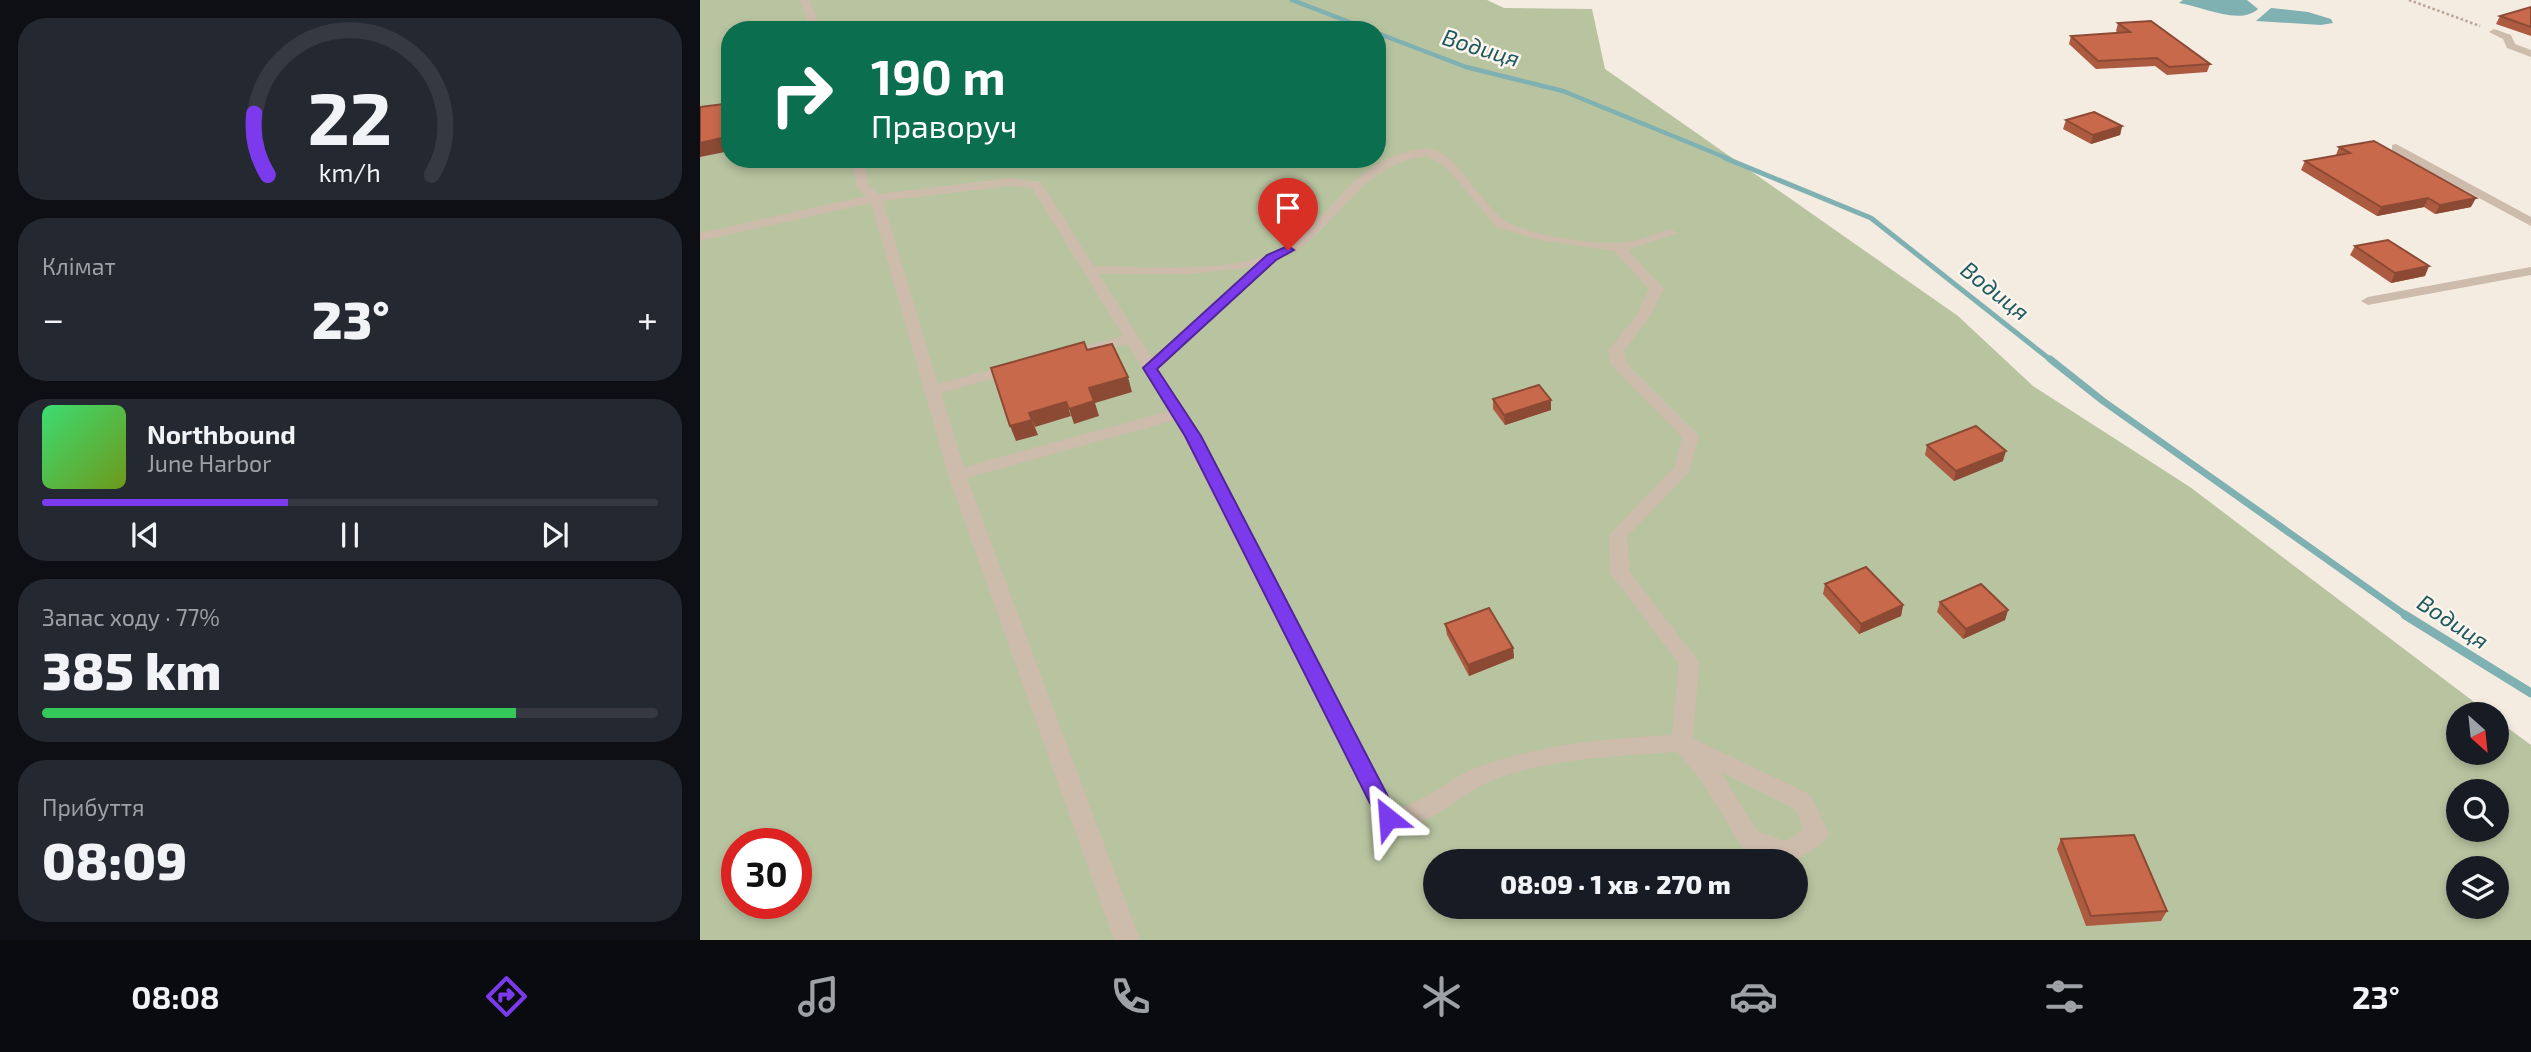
<!DOCTYPE html>
<html lang="uk">
<meta charset="utf-8">
<style>
:root{--surface:#171b24;--page:#242831;--text:#f1f3f6;--muted:#9ea1a6;--line:#363941;--accent:#7c3aed}
body{margin:0;font-family:"Exo 2",sans-serif;background:var(--page);color:var(--text);height:100vh;display:flex;flex-direction:column;font-size:26px;white-space:nowrap}
*{box-sizing:border-box;margin:0}
p{font-size:23px;color:var(--muted)}
.icon{flex:none;width:38px;height:38px;fill:none;stroke:currentColor;stroke-width:2;stroke-linecap:round;stroke-linejoin:round}
.map{position:relative;flex:1;overflow:hidden}
.side{display:flex;flex-direction:column;gap:18px;padding:18px;background:#0d0f14;width:700px}
.side>*{flex:none}
.guide{position:absolute;left:21px;top:21px;width:665px;height:147px;border-radius:28px;box-shadow:0 4px 10px #0003;background:#0b6e4f;color:#fff;overflow:hidden}
.needle{width:46px;rotate:153deg}
.controls{position:absolute;left:1746px;top:702px;display:grid;gap:14px}
.controls a{display:grid;place-items:center;width:63px;height:63px;border-radius:50%;background:var(--surface);box-shadow:0 4px 10px #0003;font-size:35px}
.speed{position:absolute;left:21px;top:828px;display:flex;gap:14px;font-size:35px;font-weight:700;text-align:center}
.speed>*{display:grid;place-content:center;width:91px;height:91px;border-radius:50%;background:var(--surface);box-shadow:0 4px 10px #0003;line-height:1}
.speed .limit{border:10px solid #d22;background:#fff;color:#111}
.pin{position:absolute;display:grid;place-items:center;width:60px;height:60px;color:#fff;margin:-72px -30px;border-radius:50% 50% 50% 0;rotate:-45deg;box-shadow:0 0 7px #0007}
.pin .icon{rotate:45deg}
.me{position:absolute;width:77px;margin:-38px;rotate:332deg;stroke-linejoin:round;filter:drop-shadow(0 0 5px #0008)}
.turn{display:flex;align-items:center;gap:24px;height:147px;padding:0 35px;font-size:32px}
.turn .icon{width:91px;height:91px;stroke-width:2.5}
.turn b{display:block;font-size:49px;line-height:60px}
.big{font-size:52px;font-weight:800;line-height:1.1}
.side .widget{flex:1;display:flex;flex-direction:column;justify-content:center;gap:10px;min-width:0;padding:0 24px;border-radius:28px;background:var(--page)}
.side .dial{align-items:center;gap:0}
.dial svg{height:182px;overflow:visible;fill:none;stroke:var(--line);stroke-width:7;stroke-linecap:round;text-anchor:middle}
.dial text{fill:var(--text);stroke:none}
.song{display:flex;align-items:center;gap:21px}
.cover{width:84px;height:84px;border-radius:10px;background:linear-gradient(135deg,hsl(140 70% 55%),hsl(80 70% 35%))}
.played{height:7px;border-radius:4px;background:linear-gradient(90deg,var(--accent) 40%,var(--line) 40%)}
.keys{display:flex;justify-content:space-around;direction:ltr}
.heat{display:flex;justify-content:space-between;align-items:center;font-size:38px;direction:ltr}
.charge{height:10px;border-radius:5px;background:linear-gradient(90deg,#34c759 77%,var(--line) 0)}
.trip{position:absolute;left:723px;top:849px;width:385px;height:70px;border-radius:35px;background:var(--surface);box-shadow:0 4px 10px #0003;font-weight:800;line-height:70px;text-align:center}
.dock{display:flex;height:112px;justify-content:space-around;align-items:center;background:#090b0e;color:var(--muted)}
.dock .icon{width:49px;height:49px}
.dock .current{color:var(--accent)}
.dock b{font-size:32px;color:var(--text)}
main{display:flex;flex:1;min-height:0}
.map>svg:first-child{display:block}
</style>
<main>
<section class="side">
<div class="widget dial"><svg viewBox="0 0 100 80">
<path d="M14 69A42 42 0 1 1 86 69"/>
<path d="M14 69A42 42 0 0 1 8 42" stroke="#7c3aed"/>
<text x="50" y="56" font-size="32" font-weight="700">22</text>
<text x="50" y="72" font-size="11">km/h</text>
</svg></div>
<div class="widget"><p>Клімат</p>
<div class="heat"><a>−</a><b class="big">23°</b><a>+</a></div>
</div>
<div class="widget">
<div class="song"><i class="cover"></i><div><b>Northbound</b><p>June Harbor</p></div></div>
<div class="played"></div>
<div class="keys"><svg class="icon" aria-label="previous" viewBox="0 0 24 24"><path d="M18 5L8 12l10 7zM5 5v14"/></svg><svg class="icon" aria-label="pause" viewBox="0 0 24 24"><path d="M8 5v14M16 5v14"/></svg><svg class="icon" aria-label="next" viewBox="0 0 24 24"><path d="M6 5l10 7-10 7zM19 5v14"/></svg></div>
</div>
<div class="widget"><p>Запас ходу · 77%</p><b class="big">385 km</b><div class="charge"></div></div>
<div class="widget"><p>Прибуття</p><b class="big">08:09</b></div>
</section>
<div class="map">
<svg width="1831" height="940" viewBox="0 0 1831 940">
<rect width="100%" height="100%" fill="#f4ebe1"/>
<!-- green -->
<path fill="#b8c4a0" fill-rule="evenodd" d="M0,0H787L804,8L892,9L905,69L1258,316L1333,386L1490,487L1790,714H1759V752H1797V720L1831,745V940H0ZM30,30H677V159H30ZM1759,791H1797V830H1759ZM37,844H96V903H37ZM735,861H1096V906H735ZM1759,868H1797V906H1759Z"/>
<!-- water -->
<g fill="#7fb0b2">
<path d="M1483,0H1547L1558,9C1539,26 1502,6 1479,3Z"/>
<path d="M1571,8L1608,12L1631,19L1633,23L1621,25L1556,21Z"/>
</g>
<g fill="none" stroke-linecap="round" stroke-linejoin="round">
<!-- stream-far3 -->
<g stroke="#7fb0b2" stroke-width="4.5">
<path d="M592,0L670,30"/>
<path d="M677,33L766,67L863,91L1029,159"/>
</g>
<!-- stream-far2 -->
<path stroke="#7fb0b2" stroke-width="5" d="M1025,158L1171,218L1352,361"/>
<!-- stream-far1 -->
<path stroke="#7fb0b2" stroke-width="7" d="M1350,359L1403,401L1707,616"/>
<!-- stream -->
<path stroke="#7fb0b2" stroke-width="9" d="M1705,615L1831,693"/>
<!-- path -->
<path stroke="#b9a596" stroke-width="2.5" stroke-dasharray="2.5 2.5" stroke-linecap="butt" d="M1709,0L1780,26"/>
<!-- minor -->
<g fill="#cdbbac" fill-rule="evenodd">
<path d="M100,0H110L121,30H111Z"/>
<path d="M1794,29L1811,35L1815,44L1831,50V57L1807,48L1803,39L1789,32Z"/>
<path d="M1696,144L1831,217V226L1692,151V145Z"/>
<path d="M726,148L740,152L750,159C769,177 783,203 803,219C824,235 893,244 919,243C937,242 954,233 971,229L978,233L928,250L964,289L951,315L924,351L927,364L999,436L989,472L927,537L930,572L999,662L993,738L1111,795L1129,833C1125,841 1121,844 1114,849C1085,870 1073,859 1042,847L1001,780L977,752C916,756 849,758 791,781C757,795 719,839 680,825L475,420L267,478L440,940H414L248,475L171,203L0,241V233L166,196L157,187L151,159H163L169,186L179,194L310,178L341,182L394,266C448,266 536,276 584,247C643,211 646,160 726,148ZM726,156L741,164L751,173L796,227L840,240L914,251L949,289L937,314L908,351L911,365L982,437L975,466L909,535L910,573L979,664L972,735C907,738 843,744 781,766C753,775 720,806 695,808L501,436L459,369L576,261C639,235 653,166 726,156ZM310,186L332,188L423,336L360,352L358,355L360,358L366,360L427,344L469,411L264,467L241,393L321,371L323,368L315,363L238,384L183,201ZM553,267L452,358L399,274H490ZM1021,772L1095,809L1104,829L1086,841L1058,832Z"/>
<path d="M1831,267V275L1668,305L1661,301L1668,297Z"/>
</g>
</g>
<!-- wall -->
<g fill="#ac5a40">
<path d="M1831,7V36L1796,24L1800,16Z"/>
<path d="M1418,23L1510,64L1507,72L1467,75L1455,66L1396,69L1369,44L1371,36L1418,33L1416,31Z"/>
<path d="M1366,120L1422,126L1420,135L1391,144L1363,129Z"/>
<path d="M1639,147L1771,207L1735,214L1724,207L1677,216L1601,170L1605,161L1636,155Z"/>
<path d="M1655,246L1725,276L1691,283L1650,255Z"/>
<path d="M793,399L851,410L805,425L793,409Z"/>
<path d="M1227,445L1303,461L1254,481L1225,455Z"/>
<path d="M1125,584L1203,605L1201,616L1159,634L1123,594Z"/>
<path d="M1240,602L1308,610L1305,620L1263,639L1237,612Z"/>
<path d="M745,624L813,648L814,658L769,676L747,635Z"/>
<path d="M1361,839L1467,911L1461,921L1386,926L1357,849Z"/>
</g>
<!-- shaded-wall -->
<g fill="#8c4a34">
<path d="M1422,126L1420,135L1391,144L1393,135Z"/>
<path d="M30,136V151L0,157V143Z"/>
<path d="M1728,198L1724,207L1677,216L1681,207Z"/>
<path d="M1776,198L1771,207L1735,214L1740,205Z"/>
<path d="M1729,266L1725,276L1691,283L1695,273Z"/>
<path d="M428,377L432,392L395,403L399,416L374,424L369,409L389,388Z"/>
<path d="M851,400V410L805,425L804,415Z"/>
<path d="M366,402L371,416L335,427L329,413Z"/>
<path d="M332,420L338,435L316,441L310,426Z"/>
<path d="M1306,451L1303,461L1254,481L1256,471Z"/>
<path d="M1203,605L1201,616L1159,634L1161,624Z"/>
<path d="M1308,610L1305,620L1263,639L1266,629Z"/>
<path d="M813,648L814,658L769,676L768,665Z"/>
</g>
<!-- building -->
<g fill="#c8694b" stroke="#8c4a34" stroke-width="2">
<path d="M1831,7V27L1800,16Z"/>
<path d="M1451,21L1510,64L1469,67L1457,58L1398,61L1371,36L1430,32L1418,23Z"/>
<path d="M30,100V136L0,143V107L24,104Z"/>
<path d="M1394,112L1422,126L1393,135L1366,120Z"/>
<path d="M1674,141L1776,198L1740,205L1728,198L1681,207L1605,161L1650,153L1639,147Z"/>
<path d="M1688,240L1729,266L1695,273L1655,246Z"/>
<path d="M384,342L387,350L412,344L428,377L389,388L394,401L369,409L366,402L329,413L332,420L310,426L291,368Z"/>
<path d="M839,385L851,400L804,415L793,399Z"/>
<path d="M1276,426L1306,451L1256,471L1227,445Z"/>
<path d="M1166,567L1203,605L1161,624L1125,584Z"/>
<path d="M1281,584L1308,610L1266,629L1240,602Z"/>
<path d="M789,608L813,648L768,665L745,624Z"/>
<path d="M1434,835L1467,911L1391,916L1361,839Z"/>
</g>
<!-- route -->
<path fill="#7c3aed" stroke="#51269a" stroke-width="2" d="M588,246L594,250L576,260L457,369L501,436L696,812L699,818L696,825L688,828L681,825L485,436L443,368L567,255Z"/>
<g text-anchor="middle" stroke-width="5" stroke-linejoin="round" paint-order="stroke">
<!-- water labels -->
<g font-size="23" font-style="italic" fill="#1f5a5e" stroke="#fbf5ee">
<text transform="translate(781 48) rotate(17)" y="8">Водиця</text>
<text transform="translate(1295 291) rotate(38)" y="8">Водиця</text>
<text transform="translate(1753 622) rotate(33)" y="8">Водиця</text>
</g>
</g>
</svg>
<div class="controls">
<a><svg class="needle" viewBox="-14 -14 28 28"><path d="M0-13l5 13h-10z" fill="#e53935"/><path d="M0 13l5-13h-10z" fill="#9ea1a6"/></svg></a>
<a><svg class="icon" aria-label="search" viewBox="0 0 24 24"><circle cx="10" cy="10" r="6"/><path d="M15 15l6 6"/></svg></a>
<a><svg class="icon" aria-label="layers" viewBox="0 0 24 24"><path d="M12 4l9 5-9 5-9-5zM3 14l9 5 9-5"/></svg></a>
</div>
<div class="speed"><div class="limit">30</div></div>
<div class="pin" style="left:588px;top:250px;background:#d93025"><svg class="icon" aria-label="arrive" viewBox="0 0 24 24"><path d="M6 21V4h12l-3 4 3 4H6"/></svg></div>
<svg class="me" style="left:688px;top:818px" viewBox="-20 -20 40 40"><path d="M0-17L14 15 0 8-14 15z" fill="#7c3aed" stroke="#fff" stroke-width="4"/></svg>
<div class="trip">08:09 · 1 хв · 270 m</div>
<div class="guide">
<div class="turn"><svg class="icon" aria-label="right" viewBox="0 0 24 24"><path d="M7 20v-9h11M14 6l5 5-5 5"/></svg><div><b>190 m</b>Праворуч</div></div>
</div>
</div>
</main>
<nav class="dock">
<b>08:08</b>
<svg class="icon current" aria-label="directions" viewBox="0 0 24 24"><path d="M12 3l9 9-9 9-9-9zM9 14v-3h6M13 9l2 2-2 2"/></svg>
<svg class="icon" aria-label="music" viewBox="0 0 24 24"><path d="M9 18V5l10-2v13"/><circle cx="6" cy="18" r="3"/><circle cx="16" cy="16" r="3"/></svg>
<svg class="icon" aria-label="phone" viewBox="0 0 24 24"><path d="M5 4h4l2 5-3 2q2 4 5 5l2-3 5 2v4C11 20 4 13 5 4z"/></svg>
<svg class="icon" aria-label="climate" viewBox="0 0 24 24"><path d="M12 3v18M4 7l16 10M4 17L20 7"/></svg>
<svg class="icon" aria-label="car" viewBox="0 0 24 24"><path d="M5 17H2v-5l4-1 3-4h7l3 4 3 1v5h-3M9 17h6M6 11h13"/><circle cx="7" cy="17" r="2"/><circle cx="17" cy="17" r="2"/></svg>
<svg class="icon" aria-label="filters" viewBox="0 0 24 24"><path d="M4 7h16M4 17h16"/><circle cx="9" cy="7" r="2"/><circle cx="15" cy="17" r="2"/></svg>
<b>23°</b>
</nav>
